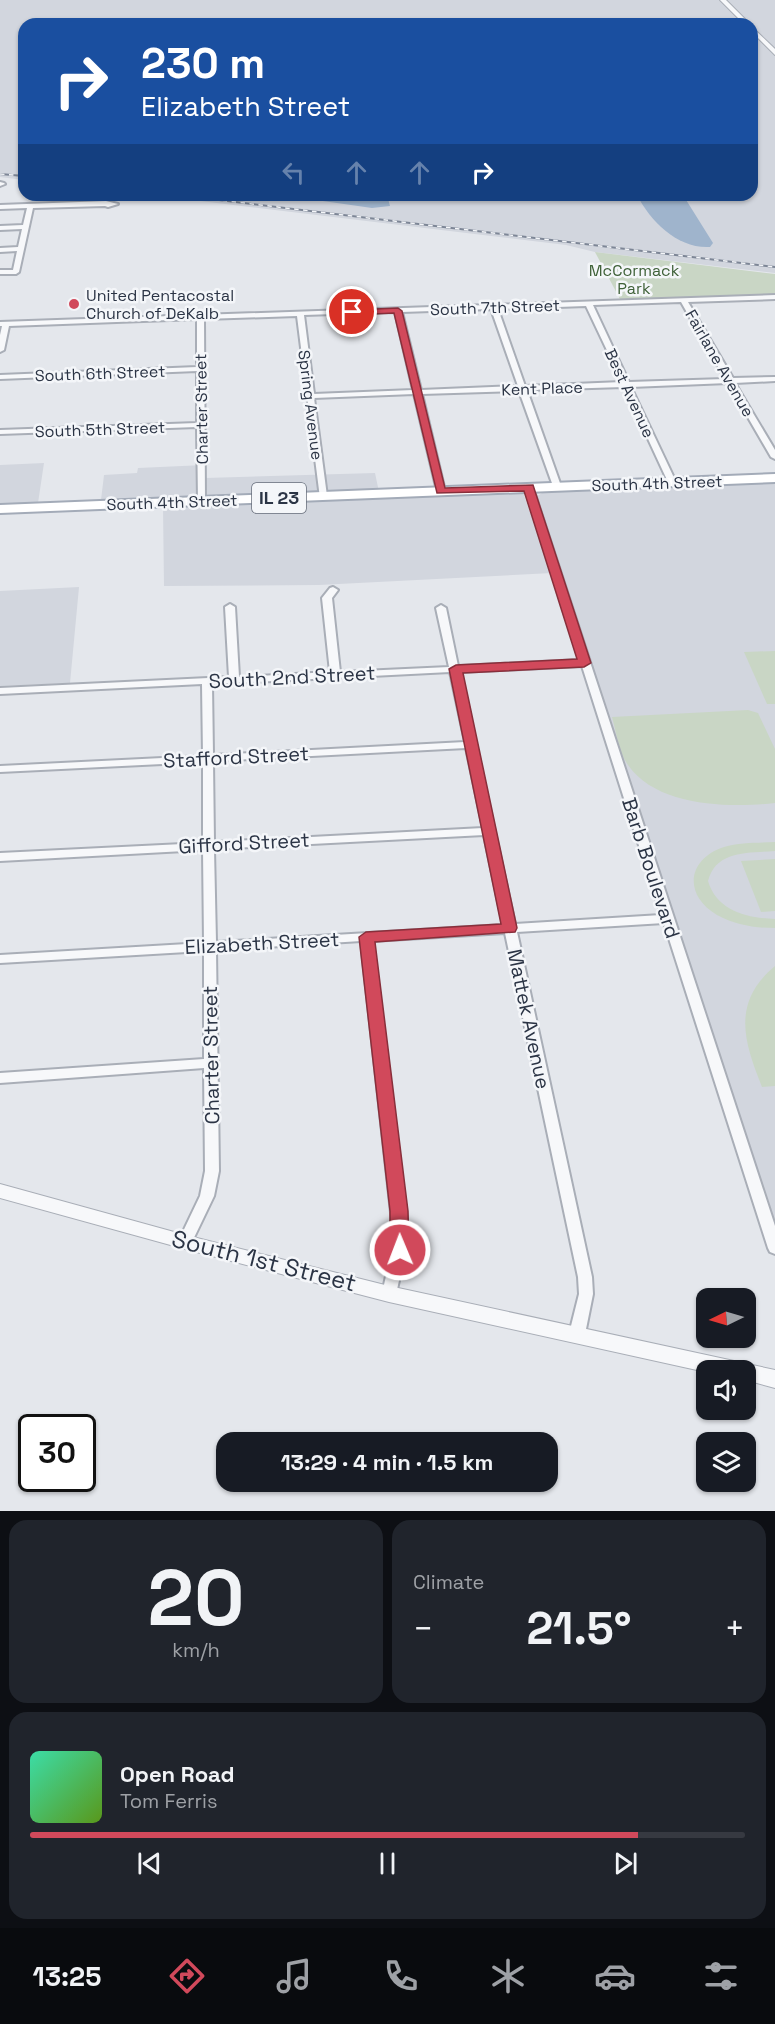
<!DOCTYPE html>
<meta charset="utf-8">
<style>
:root{--surface:#171b24;--page:#20242c;--text:#f1f3f6;--muted:#9ea1a6;--line:#363941;--accent:#d1495b}
body{margin:0;font-family:"Space Grotesk",sans-serif;background:var(--page);color:var(--text);height:100vh;display:flex;flex-direction:column;font-size:22px;white-space:nowrap}
*{box-sizing:border-box;margin:0}
p{font-size:20px;color:var(--muted)}
.icon{flex:none;width:33px;height:33px;fill:none;stroke:currentColor;stroke-width:2;stroke-linecap:round;stroke-linejoin:round}
.map{position:relative;height:1511px;overflow:hidden}
.panel{display:flex;flex-direction:column;gap:9px;padding:9px;background:#0d0f14;flex:1}
.panel>*{flex:none}
.guide{position:absolute;left:18px;top:18px;width:740px;height:183px;border-radius:18px;box-shadow:0 2px 4px #0004;background:#1a4fa0;color:#fff;overflow:hidden}
.needle{width:39px;rotate:265deg}
.fabs{position:absolute;left:696px;top:1288px;display:grid;gap:12px}
.fabs a{display:grid;place-items:center;width:60px;height:60px;border-radius:12px;background:var(--surface);box-shadow:0 2px 4px #0004;font-size:30px}
.speed{position:absolute;left:18px;top:1414px;display:flex;gap:12px;font-size:30px;font-weight:700;text-align:center}
.speed>*{display:grid;place-content:center;width:78px;height:78px;border-radius:50%;background:var(--surface);box-shadow:0 2px 4px #0004;line-height:1}
.speed .limit{border:3px solid #111;border-radius:9px;background:#fff;color:#111}
.pin{position:absolute;display:grid;place-items:center;width:51px;height:51px;color:#fff;margin:-26px;border:3px solid #fff;border-radius:50%;box-shadow:0 2px 6px #0007}
.me{position:absolute;width:66px;margin:-33px;rotate:359deg;stroke-linejoin:round;filter:drop-shadow(0 0 4px #0008)}
.turn{display:flex;align-items:center;gap:21px;height:126px;padding:0 24px;font-size:27px}
.turn .icon{width:78px;height:78px;stroke-width:2.5}
.turn b{display:block;font-size:42px;line-height:51px}
.lanes{display:flex;align-items:center;height:57px;padding:0 24px;background:#0003;justify-content:center;gap:30px;direction:ltr}
.lanes .off{opacity:.35}
.big{font-size:45px;font-weight:700;line-height:1.1}
.panel .tile{flex:1;display:flex;flex-direction:column;justify-content:center;gap:9px;min-width:0;padding:0 21px;border-radius:18px;background:var(--page)}
.panel .dial{align-items:center;gap:0}
.dial b{font-size:78px;line-height:1}
.song{display:flex;align-items:center;gap:18px}
.cover{width:72px;height:72px;border-radius:9px;background:linear-gradient(135deg,hsl(160 70% 55%),hsl(90 70% 35%))}
.played{height:6px;border-radius:3px;background:linear-gradient(90deg,var(--accent) 85%,var(--line) 85%)}
.keys{display:flex;justify-content:space-around;direction:ltr}
.heat{display:flex;justify-content:space-between;align-items:center;font-size:33px;direction:ltr}
.panel .tiles{flex:1;display:grid;gap:9px;grid-template-columns:1fr 1fr}
.tile:last-child{grid-column:span 2}
.trip{position:absolute;left:216px;top:1432px;width:342px;height:60px;border-radius:18px;background:var(--surface);box-shadow:0 2px 4px #0004;font-weight:700;line-height:60px;text-align:center}
.tabs{display:flex;height:96px;justify-content:space-around;align-items:center;background:#090b0e;color:var(--muted)}
.tabs .icon{width:42px;height:42px}
.tabs .selected{color:var(--accent)}
.tabs b{font-size:27px;color:var(--text)}
.map>svg:first-child{display:block}
</style>
<div class="map">
<svg width="775" height="1511" viewBox="0 0 775 1511">
<rect width="100%" height="100%" fill="#e4e7ec"/>
<!-- built -->
<g fill="#d2d6de">
<path d="M0,0H775V273L595,252L566,245L151,195H752V24H24V180L0,177Z"/>
<path d="M44,463L38,503L101,500L104,475L137,473L138,468L204,465L205,478L375,473L379,492L521,487L552,573L319,585L164,586L163,506L0,513V465Z"/>
<path d="M775,482V1222L536,497L545,491Z"/>
<path d="M79,587L70,683L0,686V591Z"/>
</g>
<!-- green -->
<g fill="#c9d6c5">
<path d="M595,252L775,274V296L621,301Z"/>
<path d="M775,651V704H767L744,652Z"/>
<path d="M748,710L758,713L775,749V803C730,808 657,807 628,765C619,753 616,731 612,717Z"/>
<path d="M775,842V851C748,853 716,850 708,881C717,911 747,918 775,919V928C755,928 735,925 717,915C683,895 687,859 724,847C740,842 758,843 775,842Z"/>
<path d="M775,859V911L761,912L741,861Z"/>
<path d="M775,966V1086L762,1087C743,1040 732,1002 775,966Z"/>
</g>
<!-- water -->
<g fill="#9fb4cc">
<path d="M281,195H387L390,206L372,208Z"/>
<path d="M637,195H683L713,243L710,247C678,249 651,222 637,195Z"/>
</g>
<g fill="none" stroke-linecap="round" stroke-linejoin="round">
<defs>
<g id="minor">
<path d="M0,182L4,183L5,184L0,186Z"/>
<path d="M106,201L118,204L108,207L105,206L33,208L19,272L16,274H0V270H13L17,251L0,252V248L18,247L22,229L0,230V226L23,225L27,208L0,209V205Z"/>
<path d="M775,295V299L688,302L733,378L775,377V381L735,383L775,450V459L771,457L728,383L631,387L676,482L672,484L668,482L624,387L527,390L561,486L557,488L553,486L519,391L422,394L445,491L441,494L437,491L414,394L314,398L327,496L323,499L320,498L297,316L204,319L205,502L202,503L198,500L197,427L0,434V430L197,423V371L0,379V375L197,367V319L9,326L4,350L0,352V335L2,326H0V322ZM681,302L725,379L629,382L593,305ZM586,306L622,382L525,386L498,309ZM491,309L518,386L421,390L402,312ZM395,312L413,390L314,394L304,315Z"/>
<path d="M529,485L533,488L775,1226V1254L770,1252L768,1248L664,923L517,932L592,1277L593,1294L585,1334L582,1339L577,1340L572,1339L569,1334L579,1294L578,1277L505,933L372,941L408,1240L396,1294L394,1298L389,1300L384,1298L382,1294L394,1240L361,941L216,950L219,1171L214,1196L190,1246L185,1248L180,1246L178,1242L200,1196L205,1171L204,1068L0,1083V1073L204,1059V951L0,963V955L204,943L203,850L0,861V853L203,843V762L0,772V766L203,756L202,684L0,694V688L229,677L225,607L230,604L235,607L239,677L330,672L322,598L330,588L333,587L338,590L332,598L340,672L449,667L436,608L441,605L446,608L458,666L580,660L525,488ZM582,666L661,915L515,924L460,672ZM450,672L465,742L213,755L212,684ZM466,748L483,828L214,842L213,761ZM484,835L503,925L216,942L214,849Z"/>
</g>
<g id="tertiary">
<path d="M720,0H726L750,24H744Z"/>
<path d="M752,27L775,49V55L752,32Z"/>
<path d="M0,1184L185,1235L389,1286L775,1370V1388L746,1380V1371L706,1372L389,1302L185,1249L0,1198Z"/>
</g>
<path id="primary" d="M775,474V482L0,513V505Z"/>
</defs>
<!-- minor casing -->
<use href="#minor" stroke="#a9aeb7" stroke-width="4"/>
<!-- tertiary casing -->
<use href="#tertiary" stroke="#a9aeb7" stroke-width="2"/>
<!-- primary casing -->
<use href="#primary" stroke="#a3abb8" stroke-width="4"/>
<!-- minor -->
<use href="#minor" fill="#f7f8fa" fill-rule="evenodd"/>
<!-- tertiary -->
<use href="#tertiary" fill="#f7f8fa" fill-rule="evenodd"/>
<!-- primary -->
<use href="#primary" fill="#fff" fill-rule="evenodd"/>
<defs>
<g id="rail">
<path d="M0,174L24,176"/>
<path d="M178,195L775,267"/>
</g>
</defs>
<!-- rail casing -->
<use href="#rail" stroke="#7d8696" stroke-width="2"/>
<!-- rail -->
<use href="#rail" stroke="#f4f6f9" stroke-width="1.5" stroke-dasharray="4.5" stroke-linecap="butt"/>
</g>
<!-- route -->
<path fill="#d1495b" stroke="#882f3b" stroke-width="1.5" d="M398,308L402,311L445,488L533,485L591,663L584,667L463,673L517,928L515,932L375,942L408,1211L409,1250L407,1256L400,1258L393,1256L390,1250V1211L359,937L366,932L501,924L449,669L456,665L577,659L524,491L437,493L394,313L352,315L347,312L352,310Z"/>
<!-- markers -->
<circle fill="#d1495b" stroke="#f4f6f9" stroke-width="2" cx="74" cy="304" r="6"/>
<g text-anchor="middle" stroke-width="5" stroke-linejoin="round" paint-order="stroke">
<!-- far-park labels -->
<g font-size="16" fill="#3f6138" stroke="#f4f6f9">
<text x="634" y="276">McCormack<tspan x="634" dy="18">Park</tspan></text>
</g>
<!-- far-poi labels -->
<g font-size="16" fill="#2b3445" stroke="#f4f6f9" text-anchor="start">
<text x="86" y="301">United Pentacostal<tspan x="86" dy="18">Church of DeKalb</tspan></text>
</g>
<!-- far-street labels -->
<g font-size="16" fill="#2b3445" stroke="#f4f6f9">
<text transform="translate(495 307) rotate(-2)" y="6">South 7th Street</text>
<text transform="translate(720 363) rotate(60)" y="6">Fairlane Avenue</text>
<text transform="translate(100 373) rotate(-2)" y="6">South 6th Street</text>
<text transform="translate(542 388) rotate(-2)" y="6">Kent Place</text>
<text transform="translate(630 393) rotate(65)" y="6">Best Avenue</text>
<text transform="translate(311 405) rotate(83)" y="6">Spring Avenue</text>
<text transform="translate(201 409) rotate(-91)" y="6">Charter Street</text>
<text transform="translate(100 429) rotate(-2)" y="6">South 5th Street</text>
<text transform="translate(657 483) rotate(-2)" y="6">South 4th Street</text>
<text transform="translate(172 502) rotate(-2)" y="6">South 4th Street</text>
</g>
<!-- shield labels -->
<rect fill="#f4f6f9" stroke="#676e7b" stroke-width="1.5" x="252" y="483" width="54" height="30" rx="4.5"/>
<g font-size="18" font-weight="bold" fill="#2b3445">
<text x="279" y="504">IL 23</text>
</g>
<!-- street labels -->
<g font-size="20" fill="#2b3445" stroke="#f4f6f9">
<text transform="translate(292 677) rotate(-3)" y="7">South 2nd Street</text>
<text transform="translate(236 757) rotate(-3)" y="7">Stafford Street</text>
<text transform="translate(244 843) rotate(-3)" y="7">Gifford Street</text>
<text transform="translate(651 868) rotate(72)" y="7">Barb Boulevard</text>
<text transform="translate(262 943) rotate(-3)" y="7">Elizabeth Street</text>
<text transform="translate(529 1019) rotate(78)" y="7">Mattek Avenue</text>
<text transform="translate(211 1055) rotate(-91)" y="7">Charter Street</text>
</g>
<!-- near-street labels -->
<g font-size="24" fill="#2b3445" stroke="#f4f6f9">
<text transform="translate(264 1261) rotate(14)" y="8">South 1st Street</text>
</g>
</g>
</svg>
<div class="fabs">
<a><svg class="needle" viewBox="-14 -14 28 28"><path d="M0-13l5 13h-10z" fill="#e53935"/><path d="M0 13l5-13h-10z" fill="#9ea1a6"/></svg></a>
<a><svg class="icon" aria-label="sound" viewBox="0 0 24 24"><path d="M4 9h4l5-4v14l-5-4H4zM17 9q2 3 0 6"/></svg></a>
<a><svg class="icon" aria-label="layers" viewBox="0 0 24 24"><path d="M12 4l9 5-9 5-9-5zM3 14l9 5 9-5"/></svg></a>
</div>
<div class="speed"><div class="limit">30</div></div>
<div class="pin" style="left:352px;top:312px;background:#d93025"><svg class="icon" aria-label="arrive" viewBox="0 0 24 24"><path d="M6 21V4h12l-3 4 3 4H6"/></svg></div>
<svg class="me" style="left:400px;top:1250px" viewBox="-20 -20 40 40"><circle r="17" fill="#d1495b" stroke="#fff" stroke-width="3"/><path d="M0-11L8 9 0 5-8 9z" fill="#fff"/></svg>
<div class="trip">13:29 · 4 min · 1.5 km</div>
<div class="guide">
<div class="turn"><svg class="icon" aria-label="right" viewBox="0 0 24 24"><path d="M7 20v-9h11M14 6l5 5-5 5"/></svg><div><b>230 m</b>Elizabeth Street</div></div>
<div class="lanes"><svg class="icon off" aria-label="left" viewBox="0 0 24 24"><path d="M17 20v-9H6M10 6l-5 5 5 5"/></svg><svg class="icon off" aria-label="ahead" viewBox="0 0 24 24"><path d="M12 20V5M6 11l6-6 6 6"/></svg><svg class="icon off" aria-label="ahead" viewBox="0 0 24 24"><path d="M12 20V5M6 11l6-6 6 6"/></svg><svg class="icon" aria-label="right" viewBox="0 0 24 24"><path d="M7 20v-9h11M14 6l5 5-5 5"/></svg></div>
</div>
</div>
<section class="panel">
<div class="tiles">
<div class="tile dial"><b>20</b><p>km/h</p></div>
<div class="tile"><p>Climate</p>
<div class="heat"><a>−</a><b class="big">21.5°</b><a>+</a></div>
</div>
<div class="tile">
<div class="song"><i class="cover"></i><div><b>Open Road</b><p>Tom Ferris</p></div></div>
<div class="played"></div>
<div class="keys"><svg class="icon" aria-label="previous" viewBox="0 0 24 24"><path d="M18 5L8 12l10 7zM5 5v14"/></svg><svg class="icon" aria-label="pause" viewBox="0 0 24 24"><path d="M8 5v14M16 5v14"/></svg><svg class="icon" aria-label="next" viewBox="0 0 24 24"><path d="M6 5l10 7-10 7zM19 5v14"/></svg></div>
</div>
</div>
</section>
<nav class="tabs">
<b>13:25</b>
<svg class="icon selected" aria-label="directions" viewBox="0 0 24 24"><path d="M12 3l9 9-9 9-9-9zM9 14v-3h6M13 9l2 2-2 2"/></svg>
<svg class="icon" aria-label="music" viewBox="0 0 24 24"><path d="M9 18V5l10-2v13"/><circle cx="6" cy="18" r="3"/><circle cx="16" cy="16" r="3"/></svg>
<svg class="icon" aria-label="phone" viewBox="0 0 24 24"><path d="M5 4h4l2 5-3 2q2 4 5 5l2-3 5 2v4C11 20 4 13 5 4z"/></svg>
<svg class="icon" aria-label="climate" viewBox="0 0 24 24"><path d="M12 3v18M4 7l16 10M4 17L20 7"/></svg>
<svg class="icon" aria-label="car" viewBox="0 0 24 24"><path d="M5 17H2v-5l4-1 3-4h7l3 4 3 1v5h-3M9 17h6M6 11h13"/><circle cx="7" cy="17" r="2"/><circle cx="17" cy="17" r="2"/></svg>
<svg class="icon" aria-label="filters" viewBox="0 0 24 24"><path d="M4 7h16M4 17h16"/><circle cx="9" cy="7" r="2"/><circle cx="15" cy="17" r="2"/></svg>
</nav>
